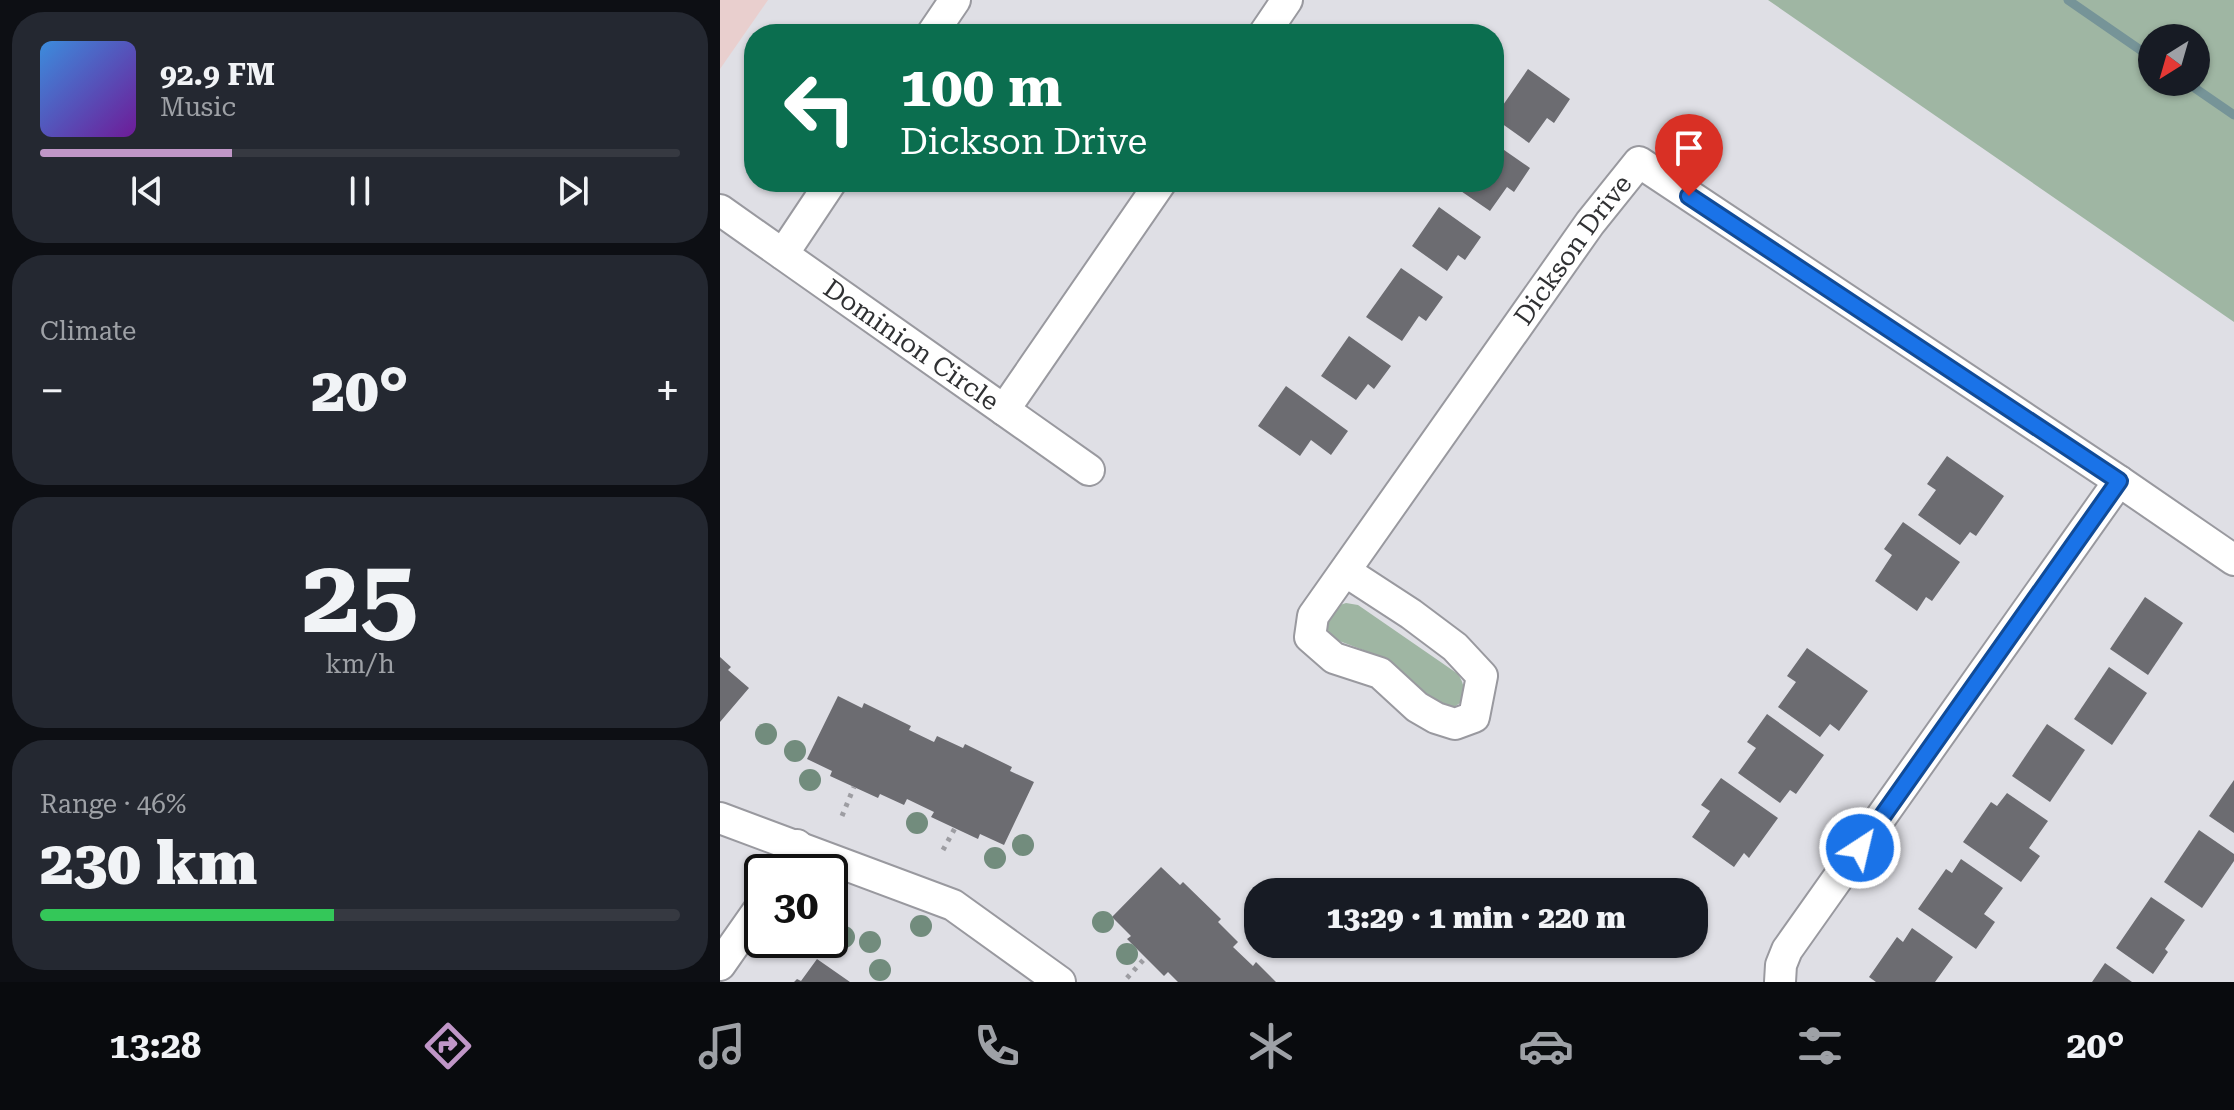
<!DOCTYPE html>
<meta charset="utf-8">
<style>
:root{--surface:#171b24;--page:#242831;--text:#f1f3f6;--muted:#9ea1a6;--line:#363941;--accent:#c096c7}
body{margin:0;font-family:"Roboto Serif",serif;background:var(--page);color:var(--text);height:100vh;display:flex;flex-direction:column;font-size:30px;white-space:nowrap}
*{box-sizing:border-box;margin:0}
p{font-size:26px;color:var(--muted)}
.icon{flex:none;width:44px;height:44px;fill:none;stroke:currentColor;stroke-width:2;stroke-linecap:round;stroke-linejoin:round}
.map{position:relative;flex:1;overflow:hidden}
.sheet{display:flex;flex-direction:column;gap:12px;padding:12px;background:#0d0f14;width:720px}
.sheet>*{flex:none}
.hud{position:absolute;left:24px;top:24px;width:760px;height:168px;border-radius:32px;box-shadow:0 2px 6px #0004;background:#0b6e4f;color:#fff;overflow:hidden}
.needle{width:52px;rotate:217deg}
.buttons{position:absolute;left:1418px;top:24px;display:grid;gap:16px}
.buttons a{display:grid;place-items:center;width:72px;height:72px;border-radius:50%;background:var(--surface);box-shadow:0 2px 6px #0004;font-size:40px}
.speed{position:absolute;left:24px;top:854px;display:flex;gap:16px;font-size:40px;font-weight:700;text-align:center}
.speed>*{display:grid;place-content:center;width:104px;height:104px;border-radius:50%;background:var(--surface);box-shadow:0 2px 6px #0004;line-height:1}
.speed .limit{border:4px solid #111;border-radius:12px;background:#fff;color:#111}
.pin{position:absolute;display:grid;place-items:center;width:68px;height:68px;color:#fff;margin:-82px -34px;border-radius:50% 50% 50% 0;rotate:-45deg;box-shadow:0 0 8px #0007}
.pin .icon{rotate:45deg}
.me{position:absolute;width:88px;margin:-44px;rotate:35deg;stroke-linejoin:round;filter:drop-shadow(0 0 6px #0008)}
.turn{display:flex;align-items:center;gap:28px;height:168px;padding:0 24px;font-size:36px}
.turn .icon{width:104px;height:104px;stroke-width:2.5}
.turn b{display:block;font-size:56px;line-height:68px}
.big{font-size:60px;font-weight:800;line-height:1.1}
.sheet .tile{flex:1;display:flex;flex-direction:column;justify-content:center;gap:12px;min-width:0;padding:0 28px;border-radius:32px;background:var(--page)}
.sheet .dial{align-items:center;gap:0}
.dial b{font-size:104px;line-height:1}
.song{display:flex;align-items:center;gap:24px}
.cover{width:96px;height:96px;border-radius:12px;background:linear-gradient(135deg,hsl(210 70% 55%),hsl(280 70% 35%))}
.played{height:8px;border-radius:4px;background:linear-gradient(90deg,var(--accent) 30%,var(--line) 30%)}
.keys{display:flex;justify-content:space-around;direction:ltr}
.heat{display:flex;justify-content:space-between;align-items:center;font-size:44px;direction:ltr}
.charge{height:12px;border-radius:6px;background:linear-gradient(90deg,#34c759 46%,var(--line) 0)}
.trip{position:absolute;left:524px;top:878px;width:464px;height:80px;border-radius:32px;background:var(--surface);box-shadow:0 2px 6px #0004;font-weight:800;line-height:80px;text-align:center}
.menu{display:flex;height:128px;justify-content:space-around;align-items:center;background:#090b0e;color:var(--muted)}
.menu .icon{width:56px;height:56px}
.menu .active{color:var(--accent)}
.menu b{font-size:36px;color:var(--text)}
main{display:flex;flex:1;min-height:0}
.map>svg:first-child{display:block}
</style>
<main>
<section class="sheet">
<div class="tile">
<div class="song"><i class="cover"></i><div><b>92.9 FM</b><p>Music</p></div></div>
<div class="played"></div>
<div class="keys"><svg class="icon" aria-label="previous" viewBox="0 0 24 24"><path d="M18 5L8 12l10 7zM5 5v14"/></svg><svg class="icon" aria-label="pause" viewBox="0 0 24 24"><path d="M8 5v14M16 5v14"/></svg><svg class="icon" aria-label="next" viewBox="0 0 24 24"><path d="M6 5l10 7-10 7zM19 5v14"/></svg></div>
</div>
<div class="tile"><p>Climate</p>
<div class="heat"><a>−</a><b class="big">20°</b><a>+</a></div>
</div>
<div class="tile dial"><b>25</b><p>km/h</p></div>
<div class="tile"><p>Range · 46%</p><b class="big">230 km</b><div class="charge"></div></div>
</section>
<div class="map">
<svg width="1514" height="982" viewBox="0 0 1514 982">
<rect width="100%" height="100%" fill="#dfdfe5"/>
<!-- industrial -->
<path fill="#e9cfce" d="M0,0H48L0,69Z"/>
<!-- green -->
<g fill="#9fb6a3" fill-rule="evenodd">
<path d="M1048,0H1514V322ZM1432,38H1476V82H1432Z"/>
<path d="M626,603L638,605L738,674C745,685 745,691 740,703L731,709L720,710L677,669L659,656L614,639L607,629V618L614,607Z"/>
</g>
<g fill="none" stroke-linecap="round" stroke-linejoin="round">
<!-- stream -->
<g stroke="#769498" stroke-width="9">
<path d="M1348,0L1432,58"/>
<path d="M1466,82L1514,115"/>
</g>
</g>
<!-- building -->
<g fill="#6c6c71">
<path d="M808,69L850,99L834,123L827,118L809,143L774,118Z"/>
<path d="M774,143L810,168L794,192L787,187L770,211L735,187L738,182H774Z"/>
<path d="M719,207L761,237L745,260L738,255L727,271L692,246Z"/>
<path d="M681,268L723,297L706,321L699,316L682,341L646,317Z"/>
<path d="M629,336L671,366L654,389L648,384L636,400L601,376Z"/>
<path d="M566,386L628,431L611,455L591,440L580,456L538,426Z"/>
<path d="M1227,456L1284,496L1256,536L1250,532L1240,545L1198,515L1216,490L1207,484Z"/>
<path d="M1183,522L1240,562L1212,601L1206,597L1197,611L1155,581L1172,555L1164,549Z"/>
<path d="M1425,597L1463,623L1428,675L1390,649Z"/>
<path d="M1087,648L1148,691L1119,731L1110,724L1100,737L1058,707L1076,682L1067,676Z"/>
<path d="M0,657L11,667L8,670L29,688L0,722Z"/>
<path d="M1389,667L1427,693L1392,745L1354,719Z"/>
<path d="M118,696L142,708L144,703L191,726L189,730L214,742L217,736L243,748L245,744L292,767L290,771L314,782L284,845L260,834L258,839L211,817L214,812L187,799L184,805L160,794L158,798L110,776L112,771L87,759Z"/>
<path d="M1047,714L1104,755L1076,794L1070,790L1060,803L1018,773L1036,748L1027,742Z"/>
<path d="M1327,724L1365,750L1330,802L1292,776Z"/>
<path d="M1001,778L1058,818L1029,858L1024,853L1014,867L972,837L990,811L981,805Z"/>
<path d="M1514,780V833L1489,816Z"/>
<path d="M1287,793L1328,821L1309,848L1320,856L1301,882L1243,842L1271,802L1277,806Z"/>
<path d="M1479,830L1514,854V861L1482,908L1444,882Z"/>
<path d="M1241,859L1283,888L1264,914L1275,922L1256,949L1198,909L1226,869L1232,873Z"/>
<path d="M441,867L460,885L463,882L501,919L498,922L518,942L513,947L533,966L536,962L556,982H458L448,972L444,976L407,939L411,936L392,917Z"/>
<path d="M1431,897L1465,920L1445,949L1448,952L1433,974L1396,948Z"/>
<path d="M1192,928L1233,957L1215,982H1156L1149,977L1177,937L1183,942Z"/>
<path d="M97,959L130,982H74L77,979L81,981Z"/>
<path d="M1385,963L1412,982H1372Z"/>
</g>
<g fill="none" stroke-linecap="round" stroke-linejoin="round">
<defs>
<g id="minor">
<path d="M212,34L235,0"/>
<path d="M544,34L567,0"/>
<path id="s1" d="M0,210L284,410L441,182"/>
<path d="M63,254L111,182"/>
<path d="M284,410L369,470"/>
<path id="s2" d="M625,571L691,614L735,647L762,676L754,717L735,724L716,718L697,707L660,673L614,658L590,637L593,616L870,223L919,162L1399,481L1514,560"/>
<path d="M0,818L233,905L340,982"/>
<path d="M65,872L77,845"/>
<path d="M0,965L42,905"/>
<path d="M1060,982L1061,965L1067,950L1399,481"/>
</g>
</defs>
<!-- minor casing -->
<use href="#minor" stroke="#99999f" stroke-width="34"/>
<!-- path -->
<g stroke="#9d9da2" stroke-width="5" stroke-dasharray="4 6" stroke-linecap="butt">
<path d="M122,816L134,787"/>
<path d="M223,850L235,828"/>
<path d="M407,978L426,957"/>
</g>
<!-- minor -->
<use href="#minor" stroke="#fff" stroke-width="30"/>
</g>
<!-- trees -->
<g fill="#728c7d">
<circle cx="46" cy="734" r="11"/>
<circle cx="75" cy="751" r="11"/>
<circle cx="90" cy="780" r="11"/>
<circle cx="197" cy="823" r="11"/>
<circle cx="303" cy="845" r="11"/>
<circle cx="275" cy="858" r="11"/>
<circle cx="383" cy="922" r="11"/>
<circle cx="201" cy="926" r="11"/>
<circle cx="124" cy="937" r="11"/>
<circle cx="150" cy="942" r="11"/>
<circle cx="407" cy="954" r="11"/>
<circle cx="160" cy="970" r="11"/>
</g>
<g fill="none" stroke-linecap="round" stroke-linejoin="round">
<defs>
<path id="route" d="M969,196L1399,481L1140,848"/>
</defs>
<!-- route casing -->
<use href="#route" stroke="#114b97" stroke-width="20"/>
<!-- route -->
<use href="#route" stroke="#1a73e8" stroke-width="14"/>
</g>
<g text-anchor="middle" stroke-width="8" stroke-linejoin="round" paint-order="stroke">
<!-- street labels -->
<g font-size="26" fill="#303133" stroke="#fff">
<text dy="9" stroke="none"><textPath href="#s2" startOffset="878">Dickson Drive</textPath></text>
<text dy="9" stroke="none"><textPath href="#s1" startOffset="234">Dominion Circle</textPath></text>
</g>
</g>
</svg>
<div class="buttons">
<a><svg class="needle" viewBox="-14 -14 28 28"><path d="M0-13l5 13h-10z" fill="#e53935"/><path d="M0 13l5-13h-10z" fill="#9ea1a6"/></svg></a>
</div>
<div class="speed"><div class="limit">30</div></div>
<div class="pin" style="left:969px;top:196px;background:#d93025"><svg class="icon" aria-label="arrive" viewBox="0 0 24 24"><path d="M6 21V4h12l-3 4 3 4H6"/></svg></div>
<svg class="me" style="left:1140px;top:848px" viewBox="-20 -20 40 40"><circle r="17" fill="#1a73e8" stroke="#fff" stroke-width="3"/><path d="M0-11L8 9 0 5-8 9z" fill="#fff"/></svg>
<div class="trip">13:29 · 1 min · 220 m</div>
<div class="hud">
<div class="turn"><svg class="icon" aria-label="left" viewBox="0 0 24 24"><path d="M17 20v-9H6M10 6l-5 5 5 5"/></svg><div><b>100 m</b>Dickson Drive</div></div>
</div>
</div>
</main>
<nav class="menu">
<b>13:28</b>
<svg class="icon active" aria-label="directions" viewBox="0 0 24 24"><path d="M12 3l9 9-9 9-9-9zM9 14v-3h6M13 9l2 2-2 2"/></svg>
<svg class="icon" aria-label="music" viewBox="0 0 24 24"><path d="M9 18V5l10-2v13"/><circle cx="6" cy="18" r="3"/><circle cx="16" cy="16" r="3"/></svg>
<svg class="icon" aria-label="phone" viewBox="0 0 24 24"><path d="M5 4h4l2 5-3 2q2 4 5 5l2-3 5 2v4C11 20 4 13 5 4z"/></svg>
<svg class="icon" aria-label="climate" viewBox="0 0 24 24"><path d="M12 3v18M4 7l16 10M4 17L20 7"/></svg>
<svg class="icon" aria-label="car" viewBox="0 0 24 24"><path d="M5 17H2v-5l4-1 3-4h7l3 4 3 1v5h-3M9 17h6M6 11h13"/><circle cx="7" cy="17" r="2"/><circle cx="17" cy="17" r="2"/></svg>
<svg class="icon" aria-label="filters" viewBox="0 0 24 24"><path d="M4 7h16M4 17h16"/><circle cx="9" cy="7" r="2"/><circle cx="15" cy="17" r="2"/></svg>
<b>20°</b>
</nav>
